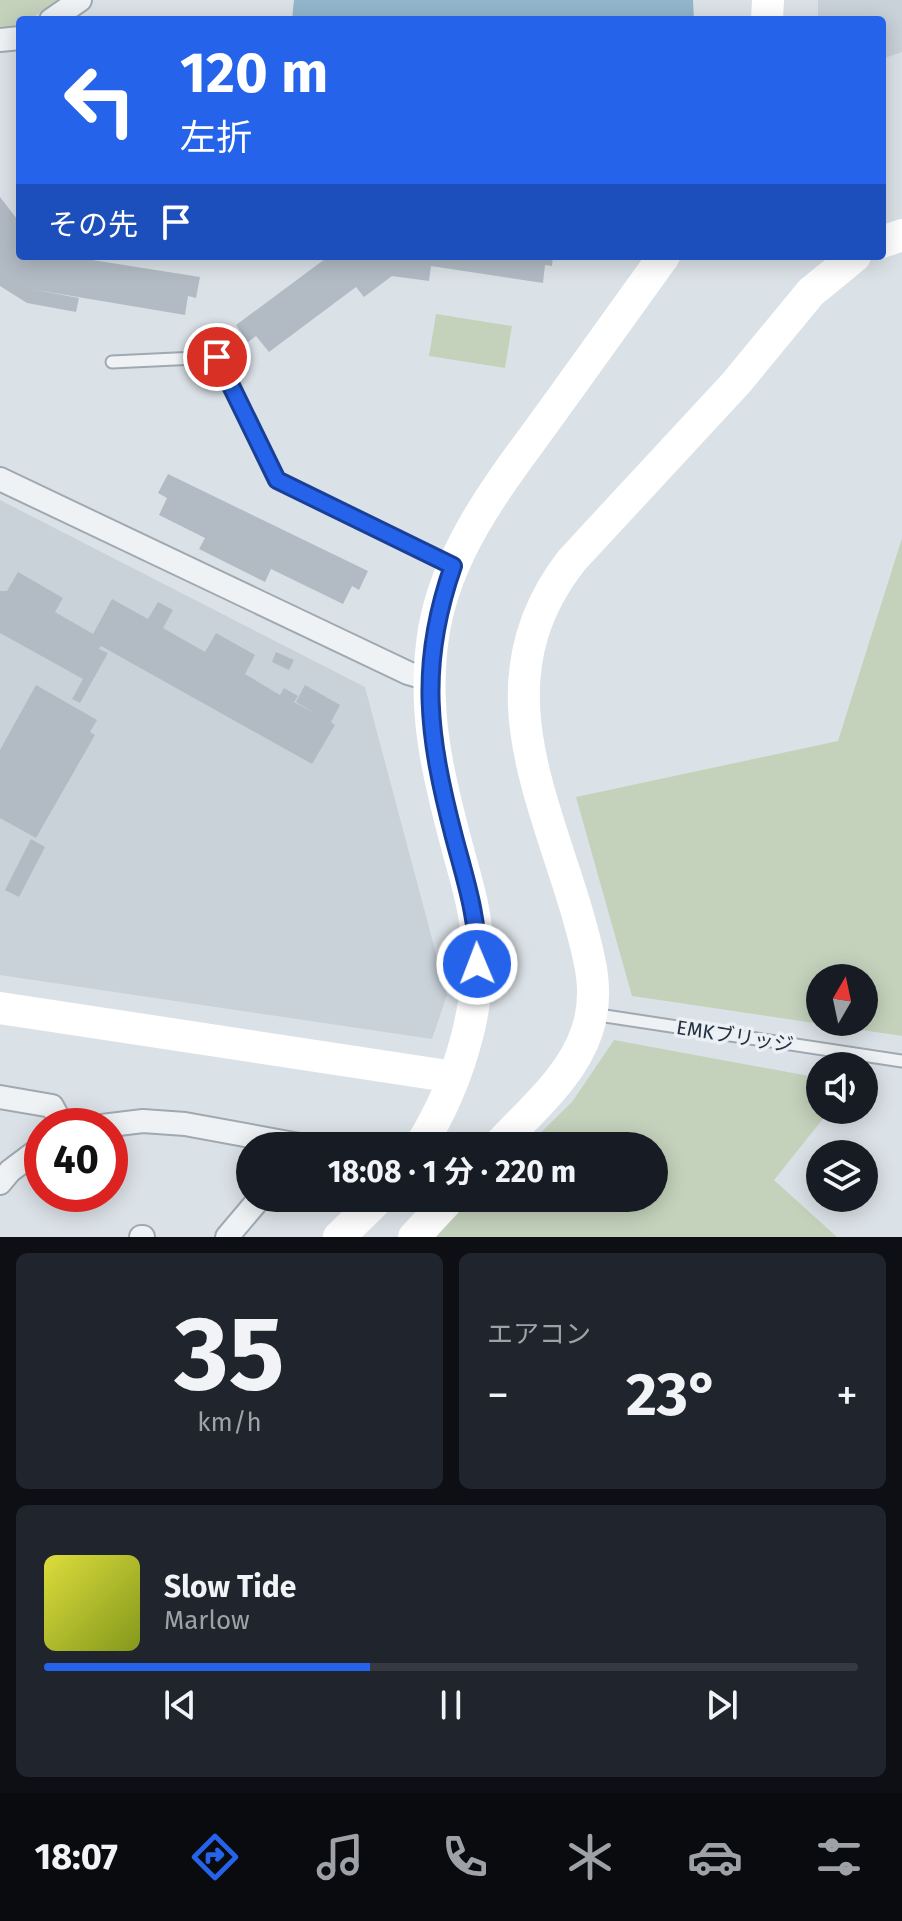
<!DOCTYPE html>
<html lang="ja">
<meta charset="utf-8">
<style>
:root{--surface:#171b24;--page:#20242c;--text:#f1f3f6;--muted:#9ea1a6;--line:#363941;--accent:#2563eb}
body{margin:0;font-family:"Fira Sans","Noto Sans JP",sans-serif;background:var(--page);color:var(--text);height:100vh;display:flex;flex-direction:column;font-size:30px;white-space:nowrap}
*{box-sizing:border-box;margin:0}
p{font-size:26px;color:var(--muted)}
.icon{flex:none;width:44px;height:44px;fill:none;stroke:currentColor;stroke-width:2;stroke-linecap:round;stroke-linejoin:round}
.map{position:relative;height:1237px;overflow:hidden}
.drawer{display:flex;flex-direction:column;gap:16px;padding:16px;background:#0d0f14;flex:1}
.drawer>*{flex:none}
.banner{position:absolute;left:16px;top:16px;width:870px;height:244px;border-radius:8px;box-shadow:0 4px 20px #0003;background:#2563eb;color:#fff;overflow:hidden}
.needle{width:52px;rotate:9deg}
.buttons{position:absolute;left:806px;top:964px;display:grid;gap:16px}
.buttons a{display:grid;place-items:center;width:72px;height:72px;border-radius:50%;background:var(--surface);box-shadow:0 4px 20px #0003;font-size:40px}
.speed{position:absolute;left:24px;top:1108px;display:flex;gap:16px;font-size:40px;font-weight:700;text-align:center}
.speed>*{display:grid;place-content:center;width:104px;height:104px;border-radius:50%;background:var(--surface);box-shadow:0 4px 20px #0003;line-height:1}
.speed .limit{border:12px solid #d22;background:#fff;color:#111}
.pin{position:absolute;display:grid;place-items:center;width:68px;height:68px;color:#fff;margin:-34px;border:4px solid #fff;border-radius:50%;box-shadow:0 2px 8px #0007}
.me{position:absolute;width:88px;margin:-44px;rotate:359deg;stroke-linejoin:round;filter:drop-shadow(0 0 6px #0008)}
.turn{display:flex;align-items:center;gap:28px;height:168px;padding:0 32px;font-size:36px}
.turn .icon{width:104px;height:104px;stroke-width:2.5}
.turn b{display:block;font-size:56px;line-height:68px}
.then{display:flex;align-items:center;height:76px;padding:0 32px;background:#0003;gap:16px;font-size:30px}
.big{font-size:60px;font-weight:700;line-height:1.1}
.drawer .widget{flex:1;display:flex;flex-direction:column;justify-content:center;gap:12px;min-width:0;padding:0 28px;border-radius:12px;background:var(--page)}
.drawer .dial{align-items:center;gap:0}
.dial b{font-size:104px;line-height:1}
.song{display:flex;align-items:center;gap:24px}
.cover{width:96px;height:96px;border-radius:12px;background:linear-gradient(135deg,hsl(60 70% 55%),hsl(70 70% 35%))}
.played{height:8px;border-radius:4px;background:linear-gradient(90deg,var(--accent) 40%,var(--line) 40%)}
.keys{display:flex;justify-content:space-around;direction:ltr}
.heat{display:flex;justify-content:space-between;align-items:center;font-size:44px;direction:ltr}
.drawer .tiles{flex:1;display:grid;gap:16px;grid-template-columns:1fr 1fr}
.widget:last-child{grid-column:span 2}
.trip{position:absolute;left:236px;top:1132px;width:432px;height:80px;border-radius:40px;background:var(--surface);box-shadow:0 4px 20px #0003;font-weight:700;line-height:80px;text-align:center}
.tab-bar{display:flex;height:128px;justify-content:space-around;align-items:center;background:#090b0e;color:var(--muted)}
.tab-bar .icon{width:56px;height:56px}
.tab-bar .on{color:var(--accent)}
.tab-bar b{font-size:36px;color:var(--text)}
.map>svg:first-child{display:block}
</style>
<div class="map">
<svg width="902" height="1237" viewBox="0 0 902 1237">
<rect width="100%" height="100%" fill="#dbe2e7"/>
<!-- built -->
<g fill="#c9d1d9">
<path d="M818,0H902V52L882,59V20H818Z"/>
<path d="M0,500L365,687L447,995L432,1039L0,975Z"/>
</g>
<!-- green -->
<g fill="#c4d2bc" fill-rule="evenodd">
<path d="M0,0H59L29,20H20V26L0,29Z"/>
<path d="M436,314L512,326L505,368L429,356Z"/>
<path d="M902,538V1036L632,996L576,797L838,741ZM820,978H864V1022H820Z"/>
<path d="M614,1040L820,1078V1110H830L774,1180L837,1237H434L474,1198H654V1146H527L572,1102Z"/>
</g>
<!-- water -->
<path fill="#92b6cb" d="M294,0H693L694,20H292Z"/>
<!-- building -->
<g fill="#b2bbc4">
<path d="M0,197L20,223V256H67L200,277L196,298L188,296L185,315L30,289L79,298L76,312L27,303L0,286Z"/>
<path d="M329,256H553L552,266L545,265L543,283L431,266L429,281L392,276L364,297L356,287L269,352L256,336L248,342L236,325Z"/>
<path d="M168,474L368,571L359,590L352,586L343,604L271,569L265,582L199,549L205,538L159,515L167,498L158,493Z"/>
<path d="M18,572L63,598L55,612L93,634L112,599L148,619L158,602L173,610L163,628L205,652L216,633L255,655L245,674L280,695L284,688L298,696L294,702L316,714L296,702L305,685L340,705L331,722L335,725L312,764L101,646L99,649L108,653L80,703L72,699L83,679L0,633V591H7Z"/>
<path d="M276,652L294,660L289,670L272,662Z"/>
<path d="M36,685L97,720L90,732L95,735L36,838L0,818V750Z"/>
<path d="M31,839L45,847L19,897L5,890Z"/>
</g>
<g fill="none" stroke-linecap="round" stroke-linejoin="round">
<defs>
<g id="lane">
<path d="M112,362L217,357L277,480L452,566"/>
<path d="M592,1014L902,1061"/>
</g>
<g id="street">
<path d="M51,20L80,0"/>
<path d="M0,40L20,38"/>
<path d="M0,479L408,673L428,679"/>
<path d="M0,1097L52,1106L63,1126"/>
<path d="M102,1126L143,1121L185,1124L305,1146"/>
<path d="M0,1183L10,1171L42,1147"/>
<path d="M141,1237H143"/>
<path d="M227,1237L260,1198"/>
</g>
</defs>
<!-- lane casing -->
<use href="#lane" stroke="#a0a9b1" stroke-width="15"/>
<!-- street casing -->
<use href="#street" stroke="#a0a9b1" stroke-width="26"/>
<!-- lane -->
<use href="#lane" stroke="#eef2f5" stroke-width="11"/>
<!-- street -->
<use href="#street" stroke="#eef2f5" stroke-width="22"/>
<!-- secondary -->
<g stroke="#fff" stroke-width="32">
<path d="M767,20L768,0"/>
<path d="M882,242L902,235"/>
<path d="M0,1008L454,1077"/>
<path d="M420,1146C460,1082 486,997 475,921C472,897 464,873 458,850C438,776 421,708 434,630C449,544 505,477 554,409C591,358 627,307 664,256"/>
<path d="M498,1146C530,1111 572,1077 587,1031C601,990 588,952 577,912C540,788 481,676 572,560L736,383L811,292L855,256"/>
<path d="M339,1237L379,1198"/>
<path d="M414,1237L450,1198"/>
</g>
</g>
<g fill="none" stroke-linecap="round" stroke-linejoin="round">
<defs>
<path id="route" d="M217,357L277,480L453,566C418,666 428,737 454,837C465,879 479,920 477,964"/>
</defs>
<!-- route casing -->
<use href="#route" stroke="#184099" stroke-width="20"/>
<!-- route -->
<use href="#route" stroke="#2563eb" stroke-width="14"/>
</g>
<g text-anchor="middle" stroke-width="7" stroke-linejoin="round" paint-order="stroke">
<!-- street labels -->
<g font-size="20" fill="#24313e" stroke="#eaf0f5">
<text transform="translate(735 1036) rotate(9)" y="7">EMKブリッジ</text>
</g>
</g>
</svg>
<div class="buttons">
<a><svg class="needle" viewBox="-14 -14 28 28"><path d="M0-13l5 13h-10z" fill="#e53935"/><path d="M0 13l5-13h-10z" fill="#9ea1a6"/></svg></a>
<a><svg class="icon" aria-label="sound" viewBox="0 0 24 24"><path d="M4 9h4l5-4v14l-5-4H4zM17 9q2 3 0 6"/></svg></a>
<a><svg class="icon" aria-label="layers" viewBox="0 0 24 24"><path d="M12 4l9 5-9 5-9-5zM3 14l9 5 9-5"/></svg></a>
</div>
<div class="speed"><div class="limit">40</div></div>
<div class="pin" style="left:217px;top:357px;background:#d93025"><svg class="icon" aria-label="arrive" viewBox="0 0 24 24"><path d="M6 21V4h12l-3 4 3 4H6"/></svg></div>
<svg class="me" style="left:477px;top:964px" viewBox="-20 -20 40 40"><circle r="17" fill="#2563eb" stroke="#fff" stroke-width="3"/><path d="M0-11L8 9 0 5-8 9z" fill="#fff"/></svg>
<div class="trip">18:08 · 1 分 · 220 m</div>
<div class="banner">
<div class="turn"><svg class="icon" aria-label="left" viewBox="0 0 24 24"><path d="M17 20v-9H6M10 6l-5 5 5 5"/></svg><div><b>120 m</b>左折</div></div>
<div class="then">その先<svg class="icon" aria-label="arrive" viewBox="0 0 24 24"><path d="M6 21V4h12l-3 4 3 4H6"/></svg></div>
</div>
</div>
<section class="drawer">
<div class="tiles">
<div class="widget dial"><b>35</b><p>km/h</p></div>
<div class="widget"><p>エアコン</p>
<div class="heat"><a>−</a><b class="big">23°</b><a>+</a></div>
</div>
<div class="widget">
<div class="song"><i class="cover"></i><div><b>Slow Tide</b><p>Marlow</p></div></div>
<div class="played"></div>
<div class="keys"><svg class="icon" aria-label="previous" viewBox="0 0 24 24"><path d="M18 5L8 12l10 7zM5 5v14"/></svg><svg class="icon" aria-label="pause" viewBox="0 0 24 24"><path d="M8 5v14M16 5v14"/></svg><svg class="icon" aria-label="next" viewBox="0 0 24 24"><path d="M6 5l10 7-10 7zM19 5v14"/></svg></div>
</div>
</div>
</section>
<nav class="tab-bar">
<b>18:07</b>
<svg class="icon on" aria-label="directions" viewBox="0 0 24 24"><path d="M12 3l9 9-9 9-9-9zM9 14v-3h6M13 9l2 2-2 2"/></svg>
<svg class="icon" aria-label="music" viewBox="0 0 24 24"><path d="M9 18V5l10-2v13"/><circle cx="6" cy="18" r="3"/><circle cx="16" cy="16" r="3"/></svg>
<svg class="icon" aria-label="phone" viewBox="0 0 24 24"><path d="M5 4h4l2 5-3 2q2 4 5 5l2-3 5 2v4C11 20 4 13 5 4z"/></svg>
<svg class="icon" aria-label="climate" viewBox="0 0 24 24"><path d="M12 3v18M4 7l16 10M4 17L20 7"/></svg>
<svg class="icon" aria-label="car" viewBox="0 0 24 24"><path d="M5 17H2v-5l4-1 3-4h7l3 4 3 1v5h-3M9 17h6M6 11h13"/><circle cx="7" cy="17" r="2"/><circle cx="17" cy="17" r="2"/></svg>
<svg class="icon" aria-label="filters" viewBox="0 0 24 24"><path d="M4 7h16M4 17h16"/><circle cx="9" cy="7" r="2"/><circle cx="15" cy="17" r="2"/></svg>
</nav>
